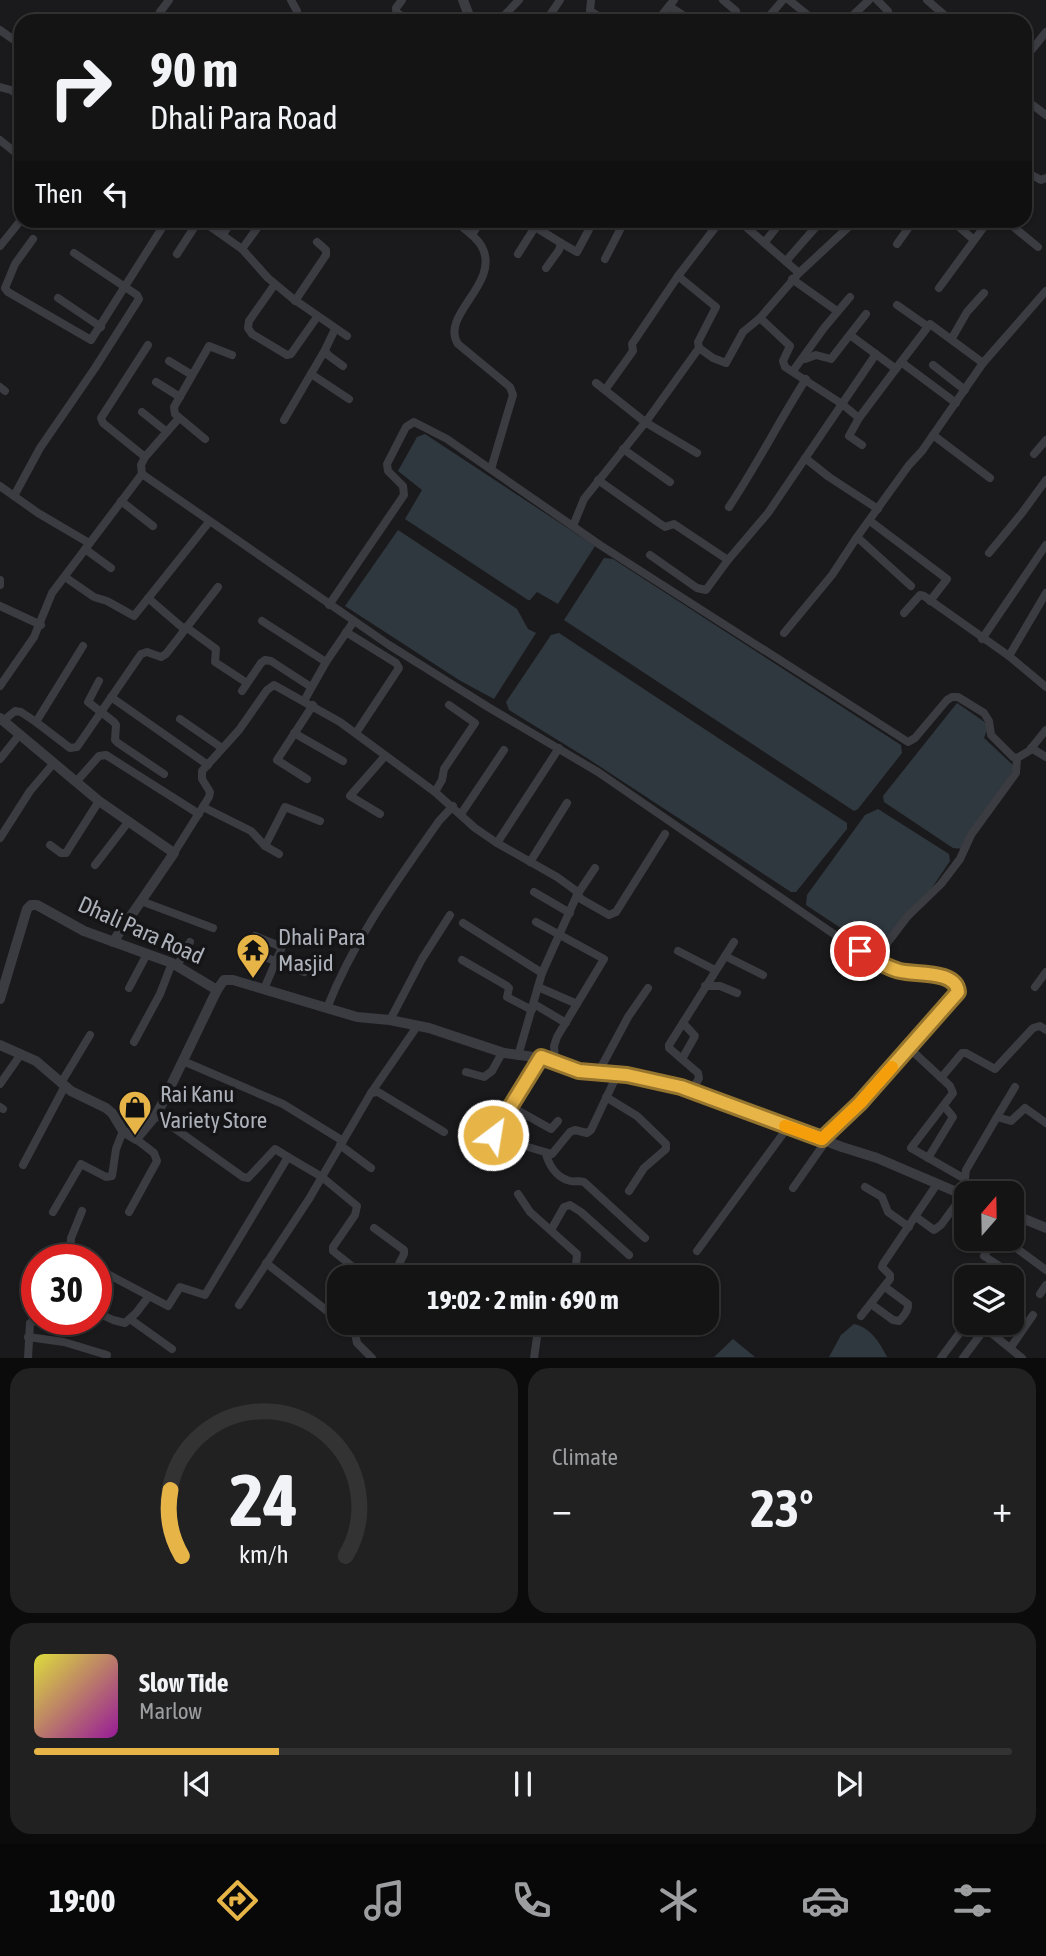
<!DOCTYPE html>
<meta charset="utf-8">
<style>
:root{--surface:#141415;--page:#212122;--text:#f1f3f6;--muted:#9d9ea0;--line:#333334;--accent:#e7b447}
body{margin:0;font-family:"Asap Condensed",sans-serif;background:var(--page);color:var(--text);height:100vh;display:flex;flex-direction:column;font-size:26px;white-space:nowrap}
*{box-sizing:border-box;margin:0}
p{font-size:23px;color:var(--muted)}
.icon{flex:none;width:38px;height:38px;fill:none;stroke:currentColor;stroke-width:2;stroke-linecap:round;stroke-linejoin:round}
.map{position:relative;height:1358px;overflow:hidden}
.details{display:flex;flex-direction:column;gap:10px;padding:10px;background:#0b0b0c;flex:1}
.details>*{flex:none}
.hud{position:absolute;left:14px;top:14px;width:1018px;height:214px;border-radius:21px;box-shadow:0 2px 5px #0004,0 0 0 2px var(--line);background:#141415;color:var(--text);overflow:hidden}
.needle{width:46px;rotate:20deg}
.buttons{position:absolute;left:954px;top:1181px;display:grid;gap:14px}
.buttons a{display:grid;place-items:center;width:70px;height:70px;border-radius:14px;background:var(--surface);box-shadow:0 2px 5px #0004,0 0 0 2px var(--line);font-size:35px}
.speed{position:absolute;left:21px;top:1244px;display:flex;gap:14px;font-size:35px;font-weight:700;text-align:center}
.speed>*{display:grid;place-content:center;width:91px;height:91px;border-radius:50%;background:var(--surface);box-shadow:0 2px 5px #0004,0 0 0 2px var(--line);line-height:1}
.speed .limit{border:10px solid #d22;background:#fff;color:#111}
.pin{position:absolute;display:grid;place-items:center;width:60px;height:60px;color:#fff;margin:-30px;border:4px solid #fff;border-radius:50%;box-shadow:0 2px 7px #0007}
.me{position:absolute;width:77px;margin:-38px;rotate:31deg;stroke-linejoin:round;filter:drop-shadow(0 0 5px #0008)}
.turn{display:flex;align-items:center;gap:24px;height:147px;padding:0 21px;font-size:32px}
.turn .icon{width:91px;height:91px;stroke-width:2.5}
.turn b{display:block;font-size:49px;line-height:60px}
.then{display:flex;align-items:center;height:66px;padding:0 21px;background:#0003;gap:14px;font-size:26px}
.big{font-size:52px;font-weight:700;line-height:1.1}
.details .card{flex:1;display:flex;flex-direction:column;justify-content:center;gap:10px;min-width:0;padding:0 24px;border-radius:21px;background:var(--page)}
.details .dial{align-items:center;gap:0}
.dial svg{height:182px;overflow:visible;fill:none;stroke:var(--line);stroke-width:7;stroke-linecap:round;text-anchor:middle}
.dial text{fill:var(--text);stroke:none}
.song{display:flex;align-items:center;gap:21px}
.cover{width:84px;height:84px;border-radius:10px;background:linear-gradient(135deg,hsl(60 70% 55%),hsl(300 70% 35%))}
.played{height:7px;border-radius:4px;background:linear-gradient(90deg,var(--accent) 25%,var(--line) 25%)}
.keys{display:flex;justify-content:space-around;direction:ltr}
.heat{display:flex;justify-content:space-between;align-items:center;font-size:38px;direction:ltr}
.details .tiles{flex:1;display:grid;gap:10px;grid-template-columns:1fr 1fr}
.card:last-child{grid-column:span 2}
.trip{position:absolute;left:327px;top:1265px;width:392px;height:70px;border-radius:21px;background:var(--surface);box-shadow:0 2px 5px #0004,0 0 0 2px var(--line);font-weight:700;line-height:70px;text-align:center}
.tabs{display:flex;height:112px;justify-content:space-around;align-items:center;background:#080808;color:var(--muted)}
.tabs .icon{width:49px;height:49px}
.tabs .on{color:var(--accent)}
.tabs b{font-size:32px;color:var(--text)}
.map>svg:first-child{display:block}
</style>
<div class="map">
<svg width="1046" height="1358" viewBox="0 0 1046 1358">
<rect width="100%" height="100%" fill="#1a1a1c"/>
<!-- water -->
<g fill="#30383f">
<path d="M425,434L595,546L558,604L537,592L530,600H528L405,519L422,490L398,471L417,437Z"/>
<path d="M398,530L517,609L528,629L536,633L494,699L459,680L345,606Z"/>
<path d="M604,558L613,559L901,745L902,753L858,809L854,811L564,620Z"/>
<path d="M559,633L847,823V829L796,892H791L590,760L509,710L506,702L551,635Z"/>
<path d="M957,703L989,725L984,738L1015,767L963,849L953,848L884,802L883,796Z"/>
<path d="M878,809L949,854L950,861L925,898L877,952L806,905L807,895L865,815Z"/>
<path d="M854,1324C870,1327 880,1343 887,1357H829L841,1335Z"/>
<path d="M733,1339L755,1357H714Z"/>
</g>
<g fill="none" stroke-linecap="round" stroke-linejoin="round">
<!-- minor -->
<g stroke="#3b3c41" stroke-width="8">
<path d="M291,0L297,11L296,21"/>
<path d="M591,0L590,11L606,21"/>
<path d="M723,0L736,11"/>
<path d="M789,0L815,21"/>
<path d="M877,0L888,11L882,21"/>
<path d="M927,0L949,19L948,21"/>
<path d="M669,6L692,21"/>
<path d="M397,13L410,21"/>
<path d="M166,21L160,12L169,0"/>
<path d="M220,21L222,17"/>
<path d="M397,21L396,8L402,0"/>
<path d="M499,21L519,0"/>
<path d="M546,21L560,0"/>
<path d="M657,21L674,0"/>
<path d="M765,21L783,0"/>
<path d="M847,21L869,0"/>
<path d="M0,30L14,40"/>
<path d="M1026,57L1046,32"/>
<path d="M0,87L11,90L21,97"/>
<path d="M1026,100L1046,115"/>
<path d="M0,140L21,157"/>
<path d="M1026,174L1028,173L1041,180L1046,178"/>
<path d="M201,220L242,249L268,278L292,298L347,336"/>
<path d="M453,220C463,228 476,236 482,247C501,284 439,315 458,344L510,387L513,395L491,469"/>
<path d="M524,220L561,243L559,250L546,268"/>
<path d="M951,220L974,240"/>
<path d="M1005,220L1038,247"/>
<path d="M223,234L233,220"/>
<path d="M472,235L481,220"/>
<path d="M33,239L15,264L5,288L8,292L91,340L167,220"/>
<path d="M765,242L782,220"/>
<path d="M561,243L577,252L594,220"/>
<path d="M897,244L914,220"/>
<path d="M0,246L21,220"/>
<path d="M242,249L263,220"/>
<path d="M74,253L137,295L139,299L95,368L40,448L14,496L38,513L89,543"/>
<path d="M177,254L199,220"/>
<path d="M518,254L535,227"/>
<path d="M605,259L625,220"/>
<path d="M786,261L822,220"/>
<path d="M799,273L856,220"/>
<path d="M678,276L716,307L698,342L699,348L713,358L726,363L743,332L760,318L799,273L738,220"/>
<path d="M792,279L837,311"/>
<path d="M275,284L249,321L248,328L252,334L287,355L291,354L317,317"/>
<path d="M939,288L989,220"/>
<path d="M58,298L101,327"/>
<path d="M295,301L326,255V250L317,242"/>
<path d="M897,305L927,326"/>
<path d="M760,318L790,346L783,361L785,367L842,404L876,354"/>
<path d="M335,329L325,350L328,355L343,366"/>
<path d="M850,335L896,369"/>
<path d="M952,338L967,312L984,293"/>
<path d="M805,359L816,355L831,359L866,314"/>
<path d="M169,361L192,375"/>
<path d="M901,362L930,324L983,363"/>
<path d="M933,365L965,390"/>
<path d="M793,371L824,328L850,297"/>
<path d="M311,374L349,399"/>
<path d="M156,382L180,397"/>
<path d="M596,383L645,422L697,453"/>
<path d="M0,387L5,391"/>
<path d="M605,390L633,351L632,344L678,276L721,220"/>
<path d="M142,412L167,432"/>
<path d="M859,418L849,436L862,445"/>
<path d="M284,420L325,350"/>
<path d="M933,435L990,478"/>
<path d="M205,439L175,414L174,407L209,346L232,355"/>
<path d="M623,449L670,482"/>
<path d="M1034,454L1046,440"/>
<path d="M145,457L103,423L101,418L148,345"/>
<path d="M805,458L829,477L878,509"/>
<path d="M142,474L389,645L488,707L598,772L841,939L875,959"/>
<path d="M598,480L659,523L665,527L674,524L728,560"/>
<path d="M0,486L14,496"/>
<path d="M121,501L153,526"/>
<path d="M729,507C757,465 779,421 806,379"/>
<path d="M870,521L947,579L930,601"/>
<path d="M573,526L584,499L648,419L699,348"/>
<path d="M857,537L911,586"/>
<path d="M85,549L111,568"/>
<path d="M989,553L1022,513L1046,480"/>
<path d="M650,555L697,588L706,590L728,560L768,513L842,404L859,418L901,362L956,403"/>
<path d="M65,577L94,597L107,601L134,616L209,522"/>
<path d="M0,580V585"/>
<path d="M148,598L184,629"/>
<path d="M329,605L404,495L403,486L388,471L387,464L406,427L414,422L447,439L600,545L908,742L915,738L947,700L952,697H958L984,713L989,721L991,735L1013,757L1017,758L1029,751L1046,730"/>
<path d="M0,606L41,625"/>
<path d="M904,613L920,595L924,596L1009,656L1046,687"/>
<path d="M262,621L326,662"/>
<path d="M186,627L216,649L215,662L247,683"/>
<path d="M346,632L396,663L399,668L356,733"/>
<path d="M784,633L832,575L857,537L909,465L922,451L983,363L1046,291"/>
<path d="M982,639L1046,545"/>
<path d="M1009,656L1046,593"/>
<path d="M99,681L88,702L114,722L116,725L115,740L118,743L164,774"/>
<path d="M0,686L34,637L52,593L142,474L141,465L145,457L179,418"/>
<path d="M242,691L261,663L265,660L271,661L311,687"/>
<path d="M111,697L208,765"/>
<path d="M304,701L326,662L354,621"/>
<path d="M180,719L222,748"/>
<path d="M3,721L15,711L21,712L36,722L83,646"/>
<path d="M36,722L70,748L77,747L141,654L147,652L161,657L166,654L218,587"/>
<path d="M294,733L343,761"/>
<path d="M1031,748L1046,757"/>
<path d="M0,759L20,734"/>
<path d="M307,779L277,760L313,705"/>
<path d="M76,782L99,756L106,755L199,814"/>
<path d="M435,792L442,780L444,769L475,723L449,705"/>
<path d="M203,807L251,831L265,846L279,854"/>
<path d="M380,814L350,796L385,756"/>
<path d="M461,814L504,750"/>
<path d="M0,838L30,791L54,763"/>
<path d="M497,843L559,748"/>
<path d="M50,845L61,853H66L99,801"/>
<path d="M265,846L285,807L320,821"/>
<path d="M174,853L209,797L210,792L202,779V771L239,730L267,690L274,685L340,722L435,792L475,828L497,843L557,877L575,890L581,899L609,915L616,912L665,834"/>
<path d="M530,862L567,803"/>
<path d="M95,865L129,821"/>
<path d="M534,892L570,913"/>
<path d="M141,901L213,928"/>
<path d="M536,922L604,959L557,1037L554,1046L555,1061"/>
<path d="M463,923L542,973"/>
<path d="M255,936L282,947L264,989"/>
<path d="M678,951L715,970"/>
<path d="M254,953L304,972"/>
<path d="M725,956L763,975"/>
<path d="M462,960L507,986L509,988L507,997L532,1010"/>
<path d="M177,966L190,942"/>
<path d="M705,986H720L737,993"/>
<path d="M538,987L577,1004"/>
<path d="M1035,987L1046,972"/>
<path d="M129,988L147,954"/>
<path d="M534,1004L566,1023"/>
<path d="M327,1008C354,939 397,881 439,821L453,806"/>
<path d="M390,1020L422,959L450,915"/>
<path d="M134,1042L160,994L172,963"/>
<path d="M909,1048L950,1086L953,1093L911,1148L965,1179"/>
<path d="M518,1056L542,973L577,895L595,868"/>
<path d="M682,1059L695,1036L683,1023"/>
<path d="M183,1061L283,1104L343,1141"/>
<path d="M466,1072L484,1077L492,1071L502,1053"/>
<path d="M598,1073L628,1017L648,988"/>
<path d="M941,1078L962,1053H966L995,1069L1033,1028L1040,1026L1046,1030"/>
<path d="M61,1083L90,1035"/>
<path d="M0,1084L21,1054"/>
<path d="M692,1091L699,1078L698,1073L669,1048V1045L734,942"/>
<path d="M371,1093L418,1025"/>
<path d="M606,1097L637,1116L666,1144V1149L644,1168L629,1191"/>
<path d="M510,1106L551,1129L558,1121"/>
<path d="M0,1107L3,1109"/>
<path d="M997,1117L1015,1087"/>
<path d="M501,1120L521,1131L518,1141L521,1145L552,1154L570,1132L575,1130L587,1133L591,1130L617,1075"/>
<path d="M493,1135L541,1057"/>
<path d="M822,1139L860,1103L958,992C956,970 916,975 900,971C891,969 882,963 875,959L907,917L941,884L960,859L971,835L1016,773L1017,758"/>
<path d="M340,1145L371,1168"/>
<path d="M546,1154C549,1165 556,1176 567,1180C573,1183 577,1180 584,1182L645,1238"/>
<path d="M288,1157L322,1177L357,1206L355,1215L333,1247V1251L353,1267"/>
<path d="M928,1158L953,1117L944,1106"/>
<path d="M23,1165L65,1086"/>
<path d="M865,1187L882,1197L888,1212L909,1227"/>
<path d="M793,1188L826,1141"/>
<path d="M518,1194L530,1212L577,1254L576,1265L569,1278"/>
<path d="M956,1206L966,1212"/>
<path d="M53,1212L81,1164L106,1177L112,1176L116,1149L123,1131"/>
<path d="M129,1212L157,1161L154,1153L136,1139"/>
<path d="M916,1217L934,1230L941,1225L963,1195L966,1170L997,1117L1011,1121L1025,1108L1046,1123"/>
<path d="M374,1228L404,1250V1254L392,1278"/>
<path d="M551,1230L564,1207L570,1205L581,1212L629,1255"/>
<path d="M994,1239L984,1256L1004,1269"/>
<path d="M1004,1239L1046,1270"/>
<path d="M697,1251L788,1127"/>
<path d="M70,1260L71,1238L82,1211"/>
<path d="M266,1263L340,1321"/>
<path d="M96,1268L149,1296"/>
<path d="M1040,1294L1046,1285"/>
<path d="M871,1304L893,1320L899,1321C903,1317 909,1310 908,1304L885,1287"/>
<path d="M239,1305L309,1199L371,1093L378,1092L444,1132"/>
<path d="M96,1312L113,1320L125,1323L136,1313L149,1296L168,1306L180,1287L205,1295L288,1157L275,1149L248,1178L243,1177L156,1115"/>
<path d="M861,1316L890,1279V1275L882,1267L883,1264L937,1184"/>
<path d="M130,1319L172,1349"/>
<path d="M342,1323L355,1333L357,1343L372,1358"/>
<path d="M985,1328L1022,1358"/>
<path d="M355,1333L362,1323"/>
<path d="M28,1337L64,1342L107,1355"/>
<path d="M1011,1347L1033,1315"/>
<path d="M28,1358L30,1323L38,1320"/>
<path d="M534,1358L539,1323"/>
<path d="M941,1358L967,1323"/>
<path d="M963,1358L989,1323"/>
</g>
<!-- tertiary -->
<g stroke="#3b3c41" stroke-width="10">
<path d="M463,0L471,21"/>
<path d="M0,718L99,801L174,853L113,942"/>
<path d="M0,999L27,909L31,905H37L84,931L172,963L217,990L224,980H233L357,1017L390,1020L429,1028L504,1053L549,1059L579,1071L627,1075L681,1087L842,1147L877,1158L966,1196"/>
<path d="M0,1045L36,1061L71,1091L106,1108L112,1113L123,1131L136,1139L156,1115L164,1100L217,990"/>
<path d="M1012,1214L1046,1228"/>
</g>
</g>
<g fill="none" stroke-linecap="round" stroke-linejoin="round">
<defs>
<path id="route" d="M493,1135L541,1057L579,1071L627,1075L681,1087L822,1139L860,1103L958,992C956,970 916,975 900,971C886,968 872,958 860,951"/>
</defs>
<!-- route casing -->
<use href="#route" stroke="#96752e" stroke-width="18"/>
<!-- route -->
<use href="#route" stroke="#e7b447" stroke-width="12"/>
<!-- slow -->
<path stroke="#f59e0b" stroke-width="12" d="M785,1126L822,1139L860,1103L892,1067"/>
</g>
<!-- icons -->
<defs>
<symbol id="temple-pin" viewBox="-11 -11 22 30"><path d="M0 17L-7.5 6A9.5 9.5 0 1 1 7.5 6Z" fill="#e7b447" stroke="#151517"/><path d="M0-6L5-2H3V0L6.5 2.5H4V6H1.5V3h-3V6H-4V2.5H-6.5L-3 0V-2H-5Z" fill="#111"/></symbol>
<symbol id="shop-pin" viewBox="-11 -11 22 30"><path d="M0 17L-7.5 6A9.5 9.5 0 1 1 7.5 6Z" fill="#e7b447" stroke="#151517"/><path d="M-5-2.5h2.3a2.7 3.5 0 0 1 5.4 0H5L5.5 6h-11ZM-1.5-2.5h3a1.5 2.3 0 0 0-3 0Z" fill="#111"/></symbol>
</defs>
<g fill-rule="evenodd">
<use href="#temple-pin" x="234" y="931" width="38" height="52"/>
<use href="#shop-pin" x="116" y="1088" width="38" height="52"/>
</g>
<g text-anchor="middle" stroke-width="7" stroke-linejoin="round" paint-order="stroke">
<!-- street labels -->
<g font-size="23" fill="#adb1ba" stroke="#151517">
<text transform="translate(141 930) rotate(24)" y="8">Dhali Para Road</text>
</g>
<!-- poi labels -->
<g font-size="23" fill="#adb1ba" stroke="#151517" text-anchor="start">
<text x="278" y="945">Dhali Para<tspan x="278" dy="26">Masjid</tspan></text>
<text x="160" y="1102">Rai Kanu<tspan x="160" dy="26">Variety Store</tspan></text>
</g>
</g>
</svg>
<div class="buttons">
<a><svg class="needle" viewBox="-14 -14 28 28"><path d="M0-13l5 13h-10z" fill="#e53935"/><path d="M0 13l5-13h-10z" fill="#9d9ea0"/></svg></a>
<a><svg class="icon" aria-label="layers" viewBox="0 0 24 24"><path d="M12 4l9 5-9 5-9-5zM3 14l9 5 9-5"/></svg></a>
</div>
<div class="speed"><div class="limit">30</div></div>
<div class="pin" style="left:860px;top:951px;background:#d93025"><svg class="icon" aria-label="arrive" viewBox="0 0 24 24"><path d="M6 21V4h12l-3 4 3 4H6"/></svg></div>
<svg class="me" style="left:493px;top:1135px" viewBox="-20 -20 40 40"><circle r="17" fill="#e7b447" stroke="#fff" stroke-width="3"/><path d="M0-11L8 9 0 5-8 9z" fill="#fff"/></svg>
<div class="trip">19:02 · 2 min · 690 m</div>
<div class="hud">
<div class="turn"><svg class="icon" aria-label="right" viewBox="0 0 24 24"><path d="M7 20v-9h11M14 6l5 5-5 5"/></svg><div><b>90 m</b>Dhali Para Road</div></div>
<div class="then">Then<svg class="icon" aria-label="left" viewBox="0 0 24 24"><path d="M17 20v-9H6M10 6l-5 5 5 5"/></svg></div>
</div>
</div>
<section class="details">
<div class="tiles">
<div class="card dial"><svg viewBox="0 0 100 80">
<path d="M14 69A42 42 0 1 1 86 69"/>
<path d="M14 69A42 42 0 0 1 9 40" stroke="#e7b447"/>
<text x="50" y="56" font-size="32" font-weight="700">24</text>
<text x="50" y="72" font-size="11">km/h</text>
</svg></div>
<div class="card"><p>Climate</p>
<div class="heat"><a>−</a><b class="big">23°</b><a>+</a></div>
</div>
<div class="card">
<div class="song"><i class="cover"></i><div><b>Slow Tide</b><p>Marlow</p></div></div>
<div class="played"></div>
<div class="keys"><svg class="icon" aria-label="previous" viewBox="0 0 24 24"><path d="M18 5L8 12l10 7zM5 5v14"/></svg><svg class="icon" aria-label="pause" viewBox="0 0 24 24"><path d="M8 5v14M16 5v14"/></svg><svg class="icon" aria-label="next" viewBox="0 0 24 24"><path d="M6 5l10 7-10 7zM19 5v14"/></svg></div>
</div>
</div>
</section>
<nav class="tabs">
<b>19:00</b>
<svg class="icon on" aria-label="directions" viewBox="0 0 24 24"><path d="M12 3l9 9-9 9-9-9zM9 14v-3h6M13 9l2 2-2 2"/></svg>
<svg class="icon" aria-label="music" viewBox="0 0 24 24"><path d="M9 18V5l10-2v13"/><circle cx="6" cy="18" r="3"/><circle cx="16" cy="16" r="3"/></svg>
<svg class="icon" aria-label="phone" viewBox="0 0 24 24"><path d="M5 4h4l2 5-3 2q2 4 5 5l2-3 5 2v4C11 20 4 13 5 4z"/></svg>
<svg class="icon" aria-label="climate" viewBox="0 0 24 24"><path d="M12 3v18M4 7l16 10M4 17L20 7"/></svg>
<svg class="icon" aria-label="car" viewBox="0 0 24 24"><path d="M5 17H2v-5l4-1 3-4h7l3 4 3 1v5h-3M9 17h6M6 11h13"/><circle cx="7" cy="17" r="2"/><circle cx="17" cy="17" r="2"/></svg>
<svg class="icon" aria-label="filters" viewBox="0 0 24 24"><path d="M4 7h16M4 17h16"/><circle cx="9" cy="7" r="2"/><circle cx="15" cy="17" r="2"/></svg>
</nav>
